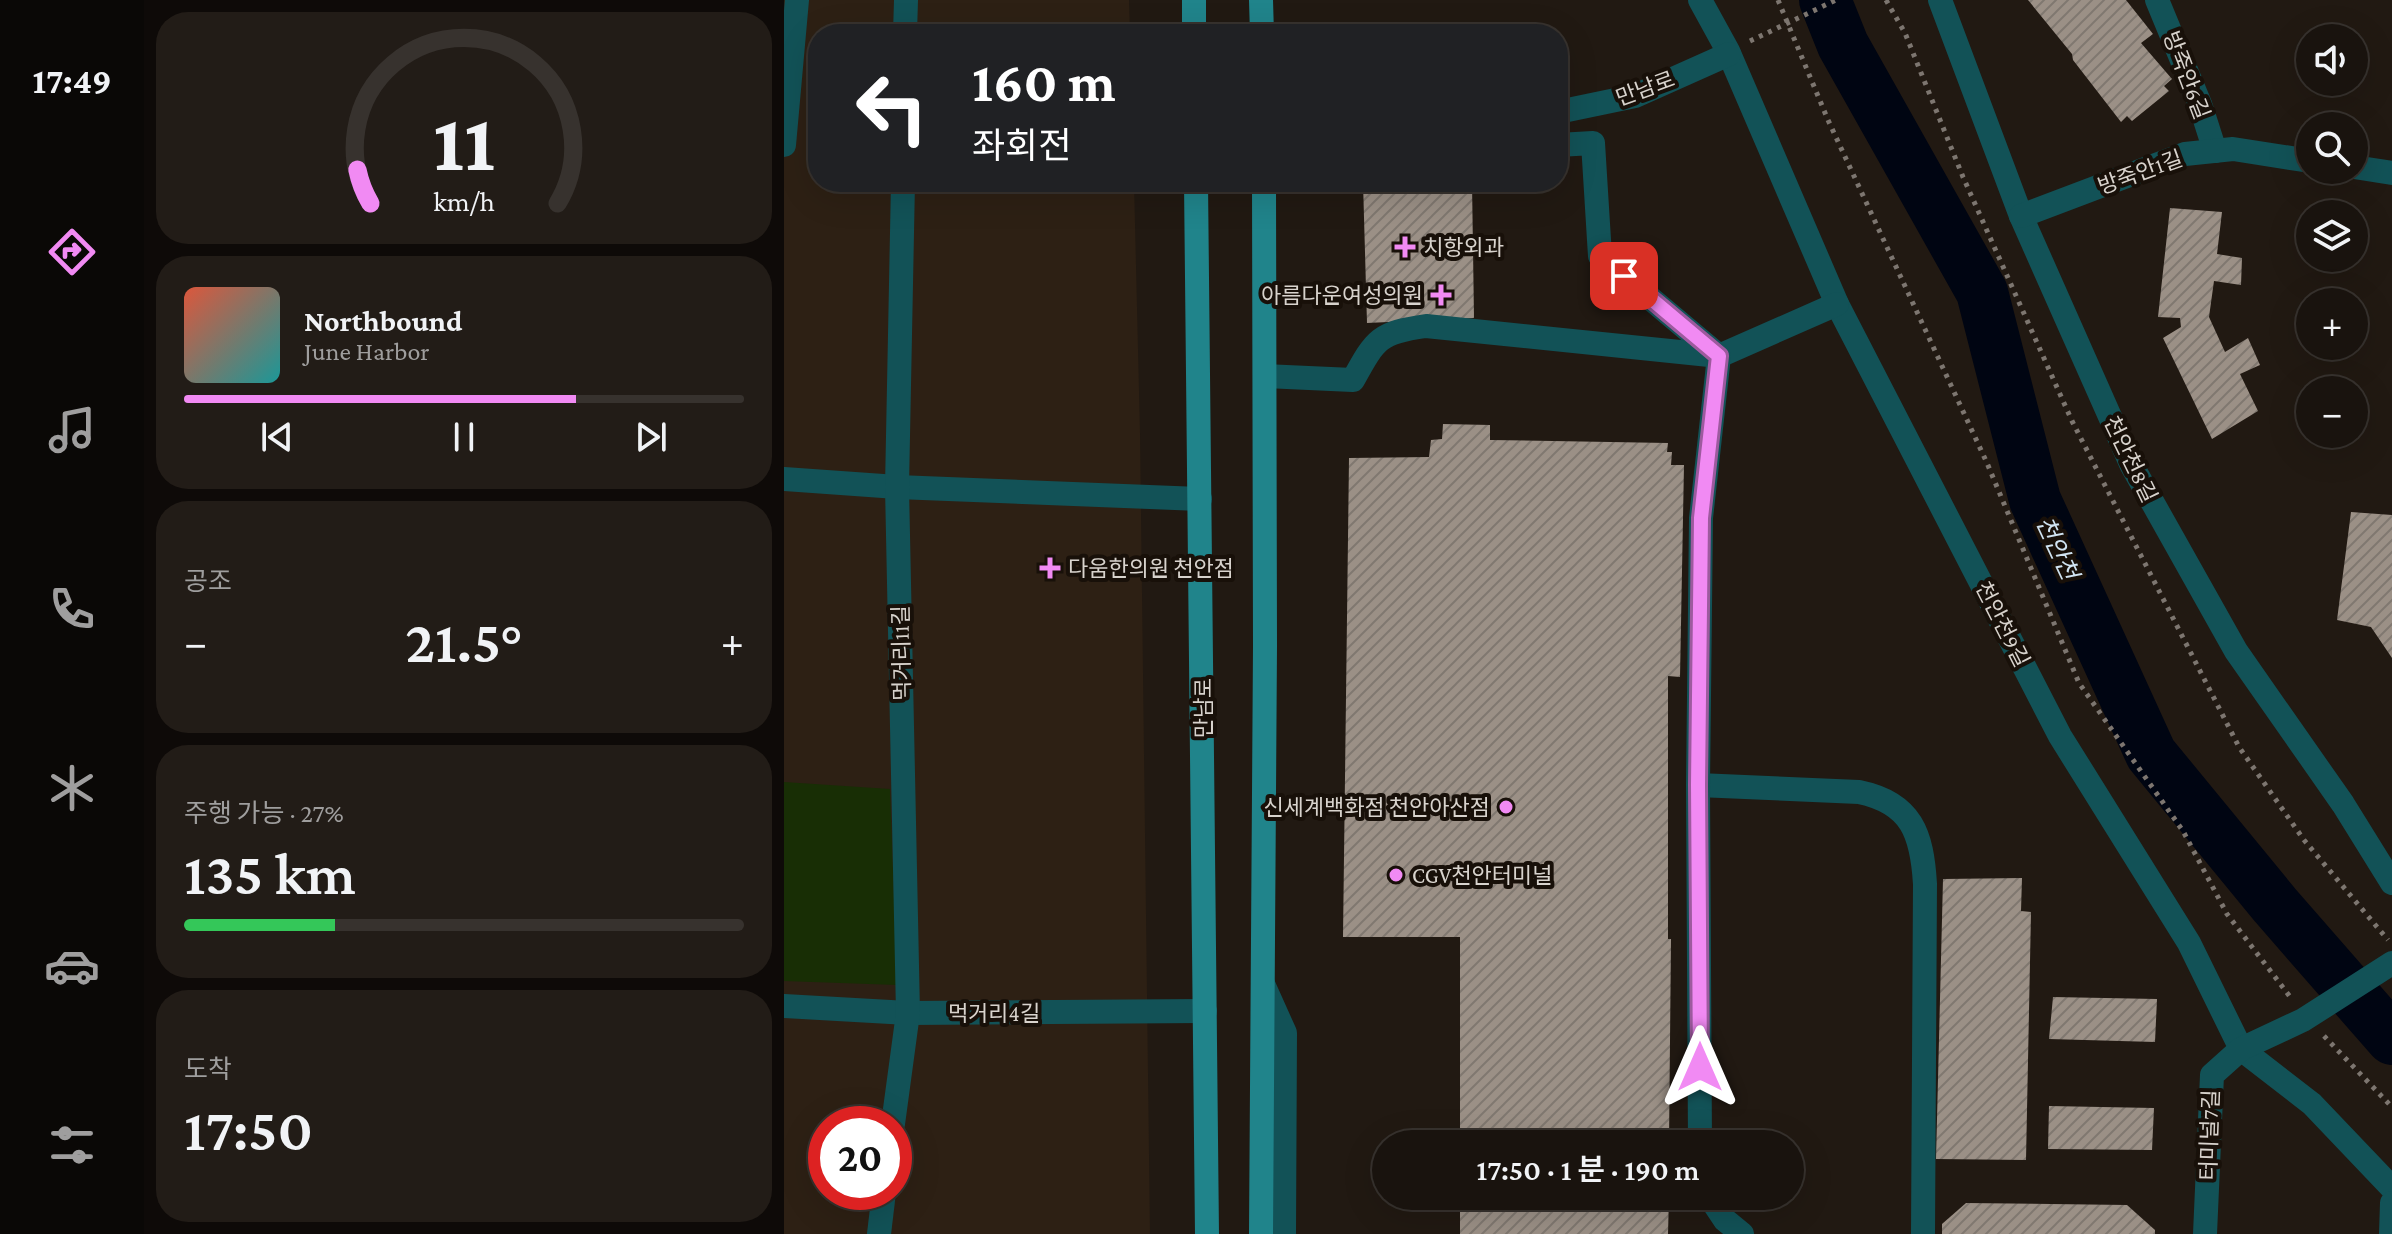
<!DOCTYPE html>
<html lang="ko">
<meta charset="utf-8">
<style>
:root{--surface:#19130e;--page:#221c17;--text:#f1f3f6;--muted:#9f9e9e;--line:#37322e;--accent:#f18af3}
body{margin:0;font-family:"Crimson Pro","Noto Sans KR",serif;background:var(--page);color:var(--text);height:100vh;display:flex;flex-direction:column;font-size:30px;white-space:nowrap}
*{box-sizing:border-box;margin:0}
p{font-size:26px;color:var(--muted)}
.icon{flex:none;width:44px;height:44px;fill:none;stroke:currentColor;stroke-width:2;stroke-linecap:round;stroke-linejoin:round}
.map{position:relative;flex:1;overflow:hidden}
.details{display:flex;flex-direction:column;gap:12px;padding:12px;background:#0e0a08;width:640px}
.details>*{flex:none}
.top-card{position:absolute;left:24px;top:24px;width:760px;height:168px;border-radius:32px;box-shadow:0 8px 32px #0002,0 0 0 2px var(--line);background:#202124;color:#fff;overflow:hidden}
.buttons{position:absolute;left:1512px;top:24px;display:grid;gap:16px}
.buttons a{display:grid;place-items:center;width:72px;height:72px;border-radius:50%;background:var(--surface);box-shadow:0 8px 32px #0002,0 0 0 2px var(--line);font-size:40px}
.speed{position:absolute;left:24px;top:1106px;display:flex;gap:16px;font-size:40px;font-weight:700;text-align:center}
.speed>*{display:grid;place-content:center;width:104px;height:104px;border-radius:50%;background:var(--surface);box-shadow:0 8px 32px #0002,0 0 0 2px var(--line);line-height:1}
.speed .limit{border:12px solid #d22;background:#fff;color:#111}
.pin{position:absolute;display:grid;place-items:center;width:68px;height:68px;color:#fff;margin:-34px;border-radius:16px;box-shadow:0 4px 12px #0006}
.me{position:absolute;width:88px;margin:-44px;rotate:0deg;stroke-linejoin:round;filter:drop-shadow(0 0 6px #0008)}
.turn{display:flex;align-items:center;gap:28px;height:168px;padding:0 32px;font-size:36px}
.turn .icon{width:104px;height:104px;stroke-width:2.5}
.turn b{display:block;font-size:56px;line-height:68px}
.big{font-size:60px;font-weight:600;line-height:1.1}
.details .card{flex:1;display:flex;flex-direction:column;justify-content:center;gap:12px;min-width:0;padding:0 28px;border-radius:32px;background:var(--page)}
.details .dial{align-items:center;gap:0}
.dial svg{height:208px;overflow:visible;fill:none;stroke:var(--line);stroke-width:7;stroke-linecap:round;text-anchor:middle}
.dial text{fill:var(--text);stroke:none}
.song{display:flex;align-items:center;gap:24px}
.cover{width:96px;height:96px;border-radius:12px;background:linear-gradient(135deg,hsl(10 70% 55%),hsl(180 70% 35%))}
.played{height:8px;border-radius:4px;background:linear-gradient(90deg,var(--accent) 70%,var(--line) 70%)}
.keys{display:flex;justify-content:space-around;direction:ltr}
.heat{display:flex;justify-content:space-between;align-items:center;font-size:44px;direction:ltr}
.charge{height:12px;border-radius:6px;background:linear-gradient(90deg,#34c759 27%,var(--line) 0)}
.trip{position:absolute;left:588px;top:1130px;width:432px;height:80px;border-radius:40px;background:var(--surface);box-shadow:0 8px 32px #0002,0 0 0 2px var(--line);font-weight:600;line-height:80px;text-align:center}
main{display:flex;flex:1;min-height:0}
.menu{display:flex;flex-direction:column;width:144px;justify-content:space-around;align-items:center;background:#0a0806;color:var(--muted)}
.menu .icon{width:56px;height:56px}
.menu .active{color:var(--accent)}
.menu b{font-size:36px;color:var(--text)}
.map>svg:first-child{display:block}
</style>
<main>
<nav class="menu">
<b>17:49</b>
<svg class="icon active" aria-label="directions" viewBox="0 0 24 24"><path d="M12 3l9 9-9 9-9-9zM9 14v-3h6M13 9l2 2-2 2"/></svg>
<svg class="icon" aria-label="music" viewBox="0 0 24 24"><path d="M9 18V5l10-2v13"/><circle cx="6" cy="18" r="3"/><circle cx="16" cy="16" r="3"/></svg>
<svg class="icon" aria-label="phone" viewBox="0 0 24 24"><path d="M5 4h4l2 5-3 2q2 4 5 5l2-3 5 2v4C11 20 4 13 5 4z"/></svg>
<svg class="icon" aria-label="climate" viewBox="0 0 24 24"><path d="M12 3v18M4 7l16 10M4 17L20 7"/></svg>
<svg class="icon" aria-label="car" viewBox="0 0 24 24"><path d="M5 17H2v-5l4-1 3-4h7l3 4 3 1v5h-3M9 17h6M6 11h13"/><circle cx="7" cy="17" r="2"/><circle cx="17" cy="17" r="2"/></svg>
<svg class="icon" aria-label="filters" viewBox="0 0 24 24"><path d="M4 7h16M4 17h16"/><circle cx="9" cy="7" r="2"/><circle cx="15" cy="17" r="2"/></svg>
</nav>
<section class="details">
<div class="card dial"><svg viewBox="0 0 100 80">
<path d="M14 69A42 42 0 1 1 86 69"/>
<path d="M14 69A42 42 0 0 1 9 56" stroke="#f18af3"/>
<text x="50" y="56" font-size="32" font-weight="700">11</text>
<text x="50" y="72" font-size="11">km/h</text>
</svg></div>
<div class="card">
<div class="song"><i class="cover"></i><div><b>Northbound</b><p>June Harbor</p></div></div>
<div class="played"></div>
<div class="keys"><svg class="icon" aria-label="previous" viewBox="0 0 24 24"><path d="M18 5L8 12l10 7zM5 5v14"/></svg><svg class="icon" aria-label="pause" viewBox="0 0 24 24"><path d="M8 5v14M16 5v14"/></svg><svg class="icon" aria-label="next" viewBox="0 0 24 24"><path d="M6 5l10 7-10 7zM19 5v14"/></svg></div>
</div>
<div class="card"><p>공조</p>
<div class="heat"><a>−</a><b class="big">21.5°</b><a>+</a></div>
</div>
<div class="card"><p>주행 가능 · 27%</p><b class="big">135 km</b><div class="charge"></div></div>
<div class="card"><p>도착</p><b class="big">17:50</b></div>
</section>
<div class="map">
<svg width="1608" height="1234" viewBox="0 0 1608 1234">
<defs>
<pattern id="building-hatch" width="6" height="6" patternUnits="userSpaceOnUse" patternTransform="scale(2)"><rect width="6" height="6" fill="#9b9086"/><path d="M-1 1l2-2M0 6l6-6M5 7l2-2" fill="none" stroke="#807870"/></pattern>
</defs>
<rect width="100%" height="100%" fill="#211912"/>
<!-- built -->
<path fill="#2d2014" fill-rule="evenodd" d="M0,0H345L346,34H34V182H350L356,433L366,1234H0ZM42,1124H110V1192H42Z"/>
<!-- green -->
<path fill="#182e05" d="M0,782L106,789L113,985L0,981Z"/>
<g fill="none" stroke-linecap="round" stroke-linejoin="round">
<!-- river -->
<path stroke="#000512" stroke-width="52" d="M1041,0L1059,45L1198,292L1251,500L1367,754L1491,905L1608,1039"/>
</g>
<!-- building -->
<g fill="url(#building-hatch)">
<path d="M1244,0H1342L1369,34L1357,43L1388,79L1380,86L1385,91L1348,121L1343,116L1337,122L1289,60L1288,54Z"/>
<path d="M579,182H688L690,318L583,323Z"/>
<path d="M1386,208L1438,212L1433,254L1458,258L1457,285L1430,281L1425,317L1441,352L1464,338L1476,365L1456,374L1474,411L1428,439L1379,338L1397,327L1396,318L1374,317Z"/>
<path d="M659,424L706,425V440L884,443L883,452H888L887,465H900L896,677L884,676V939H887L885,1144H676V937H559L565,458L645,457L647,440L658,439Z"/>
<path d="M1567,512L1608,515V658L1587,627L1553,620Z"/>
<path d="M1238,878L1237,911L1247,912L1242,1160L1152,1159L1159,879Z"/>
<path d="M1269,997L1373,999L1371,1042L1265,1039Z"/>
<path d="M1265,1106L1370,1108L1368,1150L1264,1149Z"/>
<path d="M676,1196H885L884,1234H676Z"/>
<path d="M1182,1203L1343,1205L1371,1230V1234H1158V1224Z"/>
</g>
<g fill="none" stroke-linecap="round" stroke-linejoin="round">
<!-- path -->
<g stroke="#7d7670" stroke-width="5" stroke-dasharray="4 6" stroke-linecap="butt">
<path d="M994,0L1044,120L1203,463L1295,683L1399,831L1443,914L1507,998"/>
<path d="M1102,0L1121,33L1179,177L1288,421L1455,747L1520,840L1604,940"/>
<path d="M966,41L1052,0"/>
<path d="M1540,1036L1608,1107"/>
</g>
<!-- minor -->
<g stroke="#125257" stroke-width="24">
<path d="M916,0L944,51L1053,304L1276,736L1405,943L1457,1049L1528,1104L1608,1188"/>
<path d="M1156,0L1237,216L1347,464L1452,651L1559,804L1608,883"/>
<path d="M1373,0L1416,104L1431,151"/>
<path d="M121,34L122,0"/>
<path d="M774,112L851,96L945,54"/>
<path d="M0,145L13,0"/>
<path d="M774,145L809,143L816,256L935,356"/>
<path d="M1570,167L1608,173"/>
<path d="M1237,216L1401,154L1449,149L1526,161"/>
<path d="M481,376L569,380C592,338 595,333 642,326L935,356L1053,304"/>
<path d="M0,479L113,487L416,499"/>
<path d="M914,785L1075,792C1128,803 1138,834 1141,884L1139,1234"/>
<path d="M479,984L501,1033L500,1234"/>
<path d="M0,1006L124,1013L421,1011"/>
<path d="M109,1124L124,1013L113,487L119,182"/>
<path d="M916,1144L914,785L917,518L935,356"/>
<path d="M925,1196L941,1220L958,1234"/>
<path d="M95,1234L100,1192"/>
<path d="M1421,1234L1428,1075L1457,1049L1519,1020L1608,963"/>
<path d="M1607,1234L1608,1203"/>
</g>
<!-- major -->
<g stroke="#20848b" stroke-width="24">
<path d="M410,0V34"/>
<path d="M477,0L478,34"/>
<path d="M412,182L423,1234"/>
<path d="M477,1234L481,646L480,182"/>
</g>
</g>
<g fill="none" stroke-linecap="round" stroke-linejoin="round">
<defs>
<path id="route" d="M840,276L935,356L917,518L914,785L916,1067"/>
</defs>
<!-- route casing -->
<use href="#route" stroke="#9d5a9e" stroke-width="20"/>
<!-- route -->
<use href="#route" stroke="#f18af3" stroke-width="14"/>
</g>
<!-- markers -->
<g fill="#f18af3" stroke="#181009" stroke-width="3">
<path d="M617 235h8v8h8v8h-8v8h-8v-8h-8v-8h8z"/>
<path d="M653 283h8v8h8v8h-8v8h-8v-8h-8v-8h8z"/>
<path d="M262 556h8v8h8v8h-8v8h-8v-8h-8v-8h8z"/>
<circle cx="722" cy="807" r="8"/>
<circle cx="612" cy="875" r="8"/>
</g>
<g text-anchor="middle" stroke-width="8" stroke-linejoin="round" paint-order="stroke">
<!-- street labels -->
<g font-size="22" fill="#d8d3cd" stroke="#181009">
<text transform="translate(1403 75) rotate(69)" y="8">방죽안6길</text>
<text transform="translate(861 88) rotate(-20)" y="8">만남로</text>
<text transform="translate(1356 172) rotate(-20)" y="8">방죽안1길</text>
<text transform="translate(1347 459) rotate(64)" y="8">천안천8길</text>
<text transform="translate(1219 624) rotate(63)" y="8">천안천9길</text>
<text transform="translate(117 653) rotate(-91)" y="8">먹거리11길</text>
<text transform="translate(419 708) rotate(-90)" y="8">만남로</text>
<text x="210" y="1021">먹거리4길</text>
<text transform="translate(1425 1135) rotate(-88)" y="8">터미널7길</text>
</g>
<!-- poi labels -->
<g font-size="22" fill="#d8d3cd" stroke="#181009" text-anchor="start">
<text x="639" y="255">치항외과</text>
<text x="639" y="303" text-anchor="end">아름다운여성의원</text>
<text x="284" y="576">다움한의원 천안점</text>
<text x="706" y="815" text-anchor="end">신세계백화점 천안아산점</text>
<text x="628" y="883">CGV천안터미널</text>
</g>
<!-- water labels -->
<g font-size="24" font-style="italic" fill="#d1e4f2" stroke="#181009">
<text transform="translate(1273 548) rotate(65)" y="8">천안천</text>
</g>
</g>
</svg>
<div class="buttons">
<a><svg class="icon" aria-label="sound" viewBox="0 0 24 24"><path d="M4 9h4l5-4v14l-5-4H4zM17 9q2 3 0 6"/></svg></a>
<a><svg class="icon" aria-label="search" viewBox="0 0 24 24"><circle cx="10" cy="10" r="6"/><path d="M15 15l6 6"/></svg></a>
<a><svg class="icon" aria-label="layers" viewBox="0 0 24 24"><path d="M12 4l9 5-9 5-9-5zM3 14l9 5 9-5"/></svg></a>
<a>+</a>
<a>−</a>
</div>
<div class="speed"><div class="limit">20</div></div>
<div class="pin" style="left:840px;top:276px;background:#d93025"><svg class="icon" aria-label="arrive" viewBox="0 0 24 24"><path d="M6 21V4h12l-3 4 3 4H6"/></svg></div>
<svg class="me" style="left:916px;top:1067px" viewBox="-20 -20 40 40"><path d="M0-17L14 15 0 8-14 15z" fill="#f18af3" stroke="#fff" stroke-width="4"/></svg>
<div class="trip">17:50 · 1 분 · 190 m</div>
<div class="top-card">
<div class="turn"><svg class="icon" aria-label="left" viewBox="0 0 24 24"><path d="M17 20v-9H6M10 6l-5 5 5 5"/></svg><div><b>160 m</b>좌회전</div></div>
</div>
</div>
</main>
